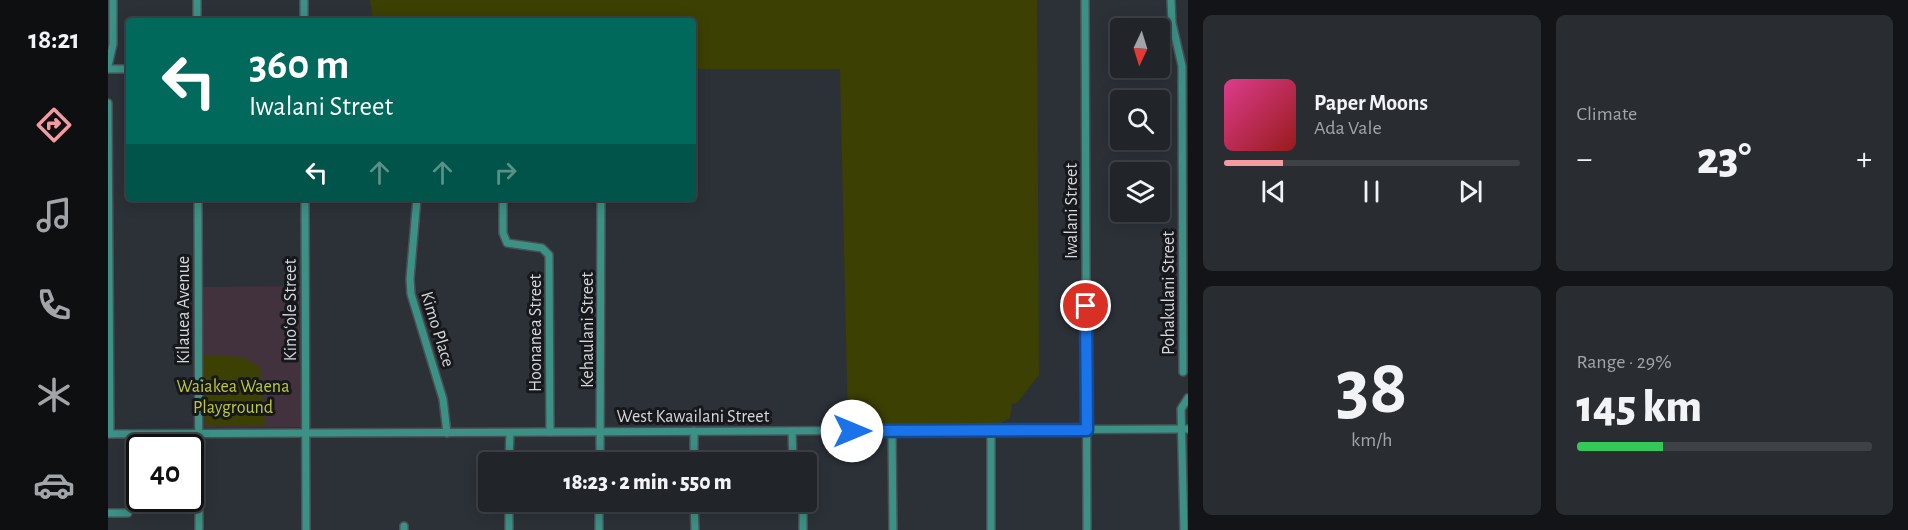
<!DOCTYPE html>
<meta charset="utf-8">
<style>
:root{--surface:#21252a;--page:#292d32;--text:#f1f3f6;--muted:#a2a5a8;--line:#3e4247;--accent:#f49aa0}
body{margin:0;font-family:"Alegreya Sans",sans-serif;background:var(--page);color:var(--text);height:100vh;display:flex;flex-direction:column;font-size:22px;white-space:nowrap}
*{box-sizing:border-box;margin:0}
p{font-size:20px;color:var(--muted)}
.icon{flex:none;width:33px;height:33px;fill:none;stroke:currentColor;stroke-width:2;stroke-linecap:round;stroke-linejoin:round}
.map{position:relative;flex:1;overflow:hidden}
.details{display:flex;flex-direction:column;gap:15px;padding:15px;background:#121417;width:720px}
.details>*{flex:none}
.banner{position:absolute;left:18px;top:18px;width:570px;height:183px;border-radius:6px;box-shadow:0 3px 15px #0003,0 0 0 2px var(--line);background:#00695c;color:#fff;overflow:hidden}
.needle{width:39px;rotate:184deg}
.tools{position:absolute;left:1002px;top:18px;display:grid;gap:12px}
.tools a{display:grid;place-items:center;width:60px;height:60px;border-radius:6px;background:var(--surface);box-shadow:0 3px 15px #0003,0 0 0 2px var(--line);font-size:30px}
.speed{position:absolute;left:18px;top:434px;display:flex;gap:12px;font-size:30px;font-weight:700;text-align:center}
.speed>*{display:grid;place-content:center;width:78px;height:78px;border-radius:50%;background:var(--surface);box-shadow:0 3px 15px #0003,0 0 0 2px var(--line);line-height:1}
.speed .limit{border:3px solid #111;border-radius:9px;background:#fff;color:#111}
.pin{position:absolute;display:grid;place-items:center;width:51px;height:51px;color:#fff;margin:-26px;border:3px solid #fff;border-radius:50%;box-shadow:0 2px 6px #0007}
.me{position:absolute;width:66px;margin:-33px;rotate:90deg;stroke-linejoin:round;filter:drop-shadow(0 0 4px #0008)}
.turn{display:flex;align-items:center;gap:21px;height:126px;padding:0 24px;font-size:27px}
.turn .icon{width:78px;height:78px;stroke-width:2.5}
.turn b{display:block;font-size:42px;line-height:51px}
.lanes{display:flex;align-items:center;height:57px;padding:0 24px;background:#0003;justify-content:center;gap:30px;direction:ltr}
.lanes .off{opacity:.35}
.big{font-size:45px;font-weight:800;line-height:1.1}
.details .widget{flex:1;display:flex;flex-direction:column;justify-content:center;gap:9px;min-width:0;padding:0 21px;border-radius:9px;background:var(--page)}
.details .dial{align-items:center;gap:0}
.dial b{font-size:78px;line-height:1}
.song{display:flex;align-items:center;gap:18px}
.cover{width:72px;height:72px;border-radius:9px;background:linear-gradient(135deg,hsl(330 70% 55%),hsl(0 70% 35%))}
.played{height:6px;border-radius:3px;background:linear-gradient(90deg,var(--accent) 20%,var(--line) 20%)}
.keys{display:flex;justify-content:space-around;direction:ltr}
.heat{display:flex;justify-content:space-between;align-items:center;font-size:33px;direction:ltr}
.charge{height:9px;border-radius:4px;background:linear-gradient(90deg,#34c759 29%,var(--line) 0)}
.details .tiles{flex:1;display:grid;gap:15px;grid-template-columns:repeat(2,1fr)}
.trip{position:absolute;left:370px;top:452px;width:339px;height:60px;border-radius:6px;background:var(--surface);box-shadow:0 3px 15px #0003,0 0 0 2px var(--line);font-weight:800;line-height:60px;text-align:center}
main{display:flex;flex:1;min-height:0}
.menu{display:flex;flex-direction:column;width:108px;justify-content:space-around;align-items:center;background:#0d0f11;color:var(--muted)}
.menu .icon{width:42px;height:42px}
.menu .active{color:var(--accent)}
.menu b{font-size:27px;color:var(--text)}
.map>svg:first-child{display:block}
</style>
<main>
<nav class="menu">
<b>18:21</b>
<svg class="icon active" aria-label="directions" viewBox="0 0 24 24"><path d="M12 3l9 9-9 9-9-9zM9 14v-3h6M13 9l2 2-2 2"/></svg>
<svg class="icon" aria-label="music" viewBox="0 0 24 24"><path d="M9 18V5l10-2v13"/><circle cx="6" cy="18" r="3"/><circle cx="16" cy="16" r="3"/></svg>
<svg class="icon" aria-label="phone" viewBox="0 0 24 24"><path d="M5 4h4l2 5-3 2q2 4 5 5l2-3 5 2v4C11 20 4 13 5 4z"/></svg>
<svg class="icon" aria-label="climate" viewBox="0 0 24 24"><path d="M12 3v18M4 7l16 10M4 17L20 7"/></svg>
<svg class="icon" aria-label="car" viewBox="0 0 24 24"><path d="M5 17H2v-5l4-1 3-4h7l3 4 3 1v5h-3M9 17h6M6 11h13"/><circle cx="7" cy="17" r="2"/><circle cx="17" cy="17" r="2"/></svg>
</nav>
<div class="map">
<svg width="1080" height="530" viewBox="0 0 1080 530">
<rect width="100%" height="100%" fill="#2c3138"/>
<!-- education -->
<path fill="#42323e" d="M194,286V427L96,428L94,287Z"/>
<!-- green -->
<g fill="#3c4002">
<path d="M262,0H929L931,375L909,403L904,404L902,418L889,425H740L732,69H585V21H265Z"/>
<path d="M95,355L135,357L152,367L157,426L97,425Z"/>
</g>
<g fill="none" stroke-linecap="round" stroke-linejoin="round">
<defs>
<g id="minor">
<path d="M89,0V21"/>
<path d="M196,0V21"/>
<path d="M977,0L979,530"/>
<path d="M1063,0L1064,23L1074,66L1075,372"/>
<path d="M0,66L5,44V0"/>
<path d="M0,69H21"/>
<path d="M0,103L2,434"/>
<path d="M90,198L91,530"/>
<path d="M197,198L198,530"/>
<path d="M309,198L302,279L303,294L335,399L339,433"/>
<path d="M395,198V233L399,243L434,248L441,255L442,432"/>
<path d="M883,430V530"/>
<path d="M586,431V462"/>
<path d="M684,431L685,462"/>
<path d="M784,431L785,530"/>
<path d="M0,434L1080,429"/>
<path d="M401,462L402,433"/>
<path d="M492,462L493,198"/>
<path d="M491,501V530"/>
<path d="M586,501L587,530"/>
<path d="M695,501V530"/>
<path d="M0,513H20"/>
<path d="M296,530V526"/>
<path d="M401,530V501"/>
<path d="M1076,530L1073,409L1080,398"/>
</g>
</defs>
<!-- minor casing -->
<use href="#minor" stroke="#4a4f56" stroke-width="10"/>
<!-- minor -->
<use href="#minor" stroke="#3b9184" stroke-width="7"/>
</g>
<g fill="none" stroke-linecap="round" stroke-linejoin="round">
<defs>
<path id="route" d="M744,431L979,430L978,306"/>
</defs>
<!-- route casing -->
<use href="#route" stroke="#114b97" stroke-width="15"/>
<!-- route -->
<use href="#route" stroke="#1a73e8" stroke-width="10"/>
</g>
<g text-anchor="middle" stroke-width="6" stroke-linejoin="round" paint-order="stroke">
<!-- street labels -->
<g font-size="18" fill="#d4d7dc" stroke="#16181c">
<text transform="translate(963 211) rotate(-90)" y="6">Iwalani Street</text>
<text transform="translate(1060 293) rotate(-90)" y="6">Pohakulani Street</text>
<text transform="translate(75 310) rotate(-90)" y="6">Kilauea Avenue</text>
<text transform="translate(182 310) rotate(-90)" y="6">Kinoʻole Street</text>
<text transform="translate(330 329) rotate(73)" y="6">Kimo Place</text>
<text transform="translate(479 330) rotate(-90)" y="6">Kehaulani Street</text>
<text transform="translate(427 333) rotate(-90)" y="6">Hoonanea Street</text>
<text x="585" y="422">West Kawailani Street</text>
</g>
<!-- park labels -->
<g font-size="18" fill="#bec93c" stroke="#16181c">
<text x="125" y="392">Waiakea Waena<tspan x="125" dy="21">Playground</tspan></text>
</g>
</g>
</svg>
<div class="tools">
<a><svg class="needle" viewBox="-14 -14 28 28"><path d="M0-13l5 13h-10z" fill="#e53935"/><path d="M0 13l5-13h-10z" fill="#a2a5a8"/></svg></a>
<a><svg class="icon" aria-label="search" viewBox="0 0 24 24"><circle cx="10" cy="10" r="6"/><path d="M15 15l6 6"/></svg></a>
<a><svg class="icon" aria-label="layers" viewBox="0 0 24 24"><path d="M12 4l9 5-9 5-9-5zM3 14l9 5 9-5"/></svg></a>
</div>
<div class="speed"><div class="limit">40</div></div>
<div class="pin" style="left:978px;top:306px;background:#d93025"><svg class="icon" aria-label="arrive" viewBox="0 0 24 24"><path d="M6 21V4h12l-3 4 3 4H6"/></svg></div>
<svg class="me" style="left:744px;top:431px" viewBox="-20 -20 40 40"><circle r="19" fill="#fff"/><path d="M0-13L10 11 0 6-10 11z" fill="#1a73e8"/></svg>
<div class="trip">18:23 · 2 min · 550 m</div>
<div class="banner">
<div class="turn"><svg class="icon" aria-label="left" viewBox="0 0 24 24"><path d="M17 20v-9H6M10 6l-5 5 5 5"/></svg><div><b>360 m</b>Iwalani Street</div></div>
<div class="lanes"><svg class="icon" aria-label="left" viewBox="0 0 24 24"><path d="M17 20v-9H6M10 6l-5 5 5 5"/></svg><svg class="icon off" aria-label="ahead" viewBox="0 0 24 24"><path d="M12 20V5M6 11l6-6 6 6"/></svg><svg class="icon off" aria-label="ahead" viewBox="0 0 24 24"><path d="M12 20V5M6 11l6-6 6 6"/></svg><svg class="icon off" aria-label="right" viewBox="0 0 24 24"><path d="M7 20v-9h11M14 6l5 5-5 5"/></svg></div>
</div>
</div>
<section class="details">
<div class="tiles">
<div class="widget">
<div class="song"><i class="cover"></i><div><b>Paper Moons</b><p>Ada Vale</p></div></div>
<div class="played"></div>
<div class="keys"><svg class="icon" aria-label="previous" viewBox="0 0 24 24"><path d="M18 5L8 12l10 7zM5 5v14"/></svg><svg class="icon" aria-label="pause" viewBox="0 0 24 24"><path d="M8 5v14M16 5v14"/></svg><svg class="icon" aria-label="next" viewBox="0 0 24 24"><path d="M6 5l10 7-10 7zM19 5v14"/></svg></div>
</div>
<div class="widget"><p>Climate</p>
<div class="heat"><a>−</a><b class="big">23°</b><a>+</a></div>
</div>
<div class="widget dial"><b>38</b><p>km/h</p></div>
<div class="widget"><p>Range · 29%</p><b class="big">145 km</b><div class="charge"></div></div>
</div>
</section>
</main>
